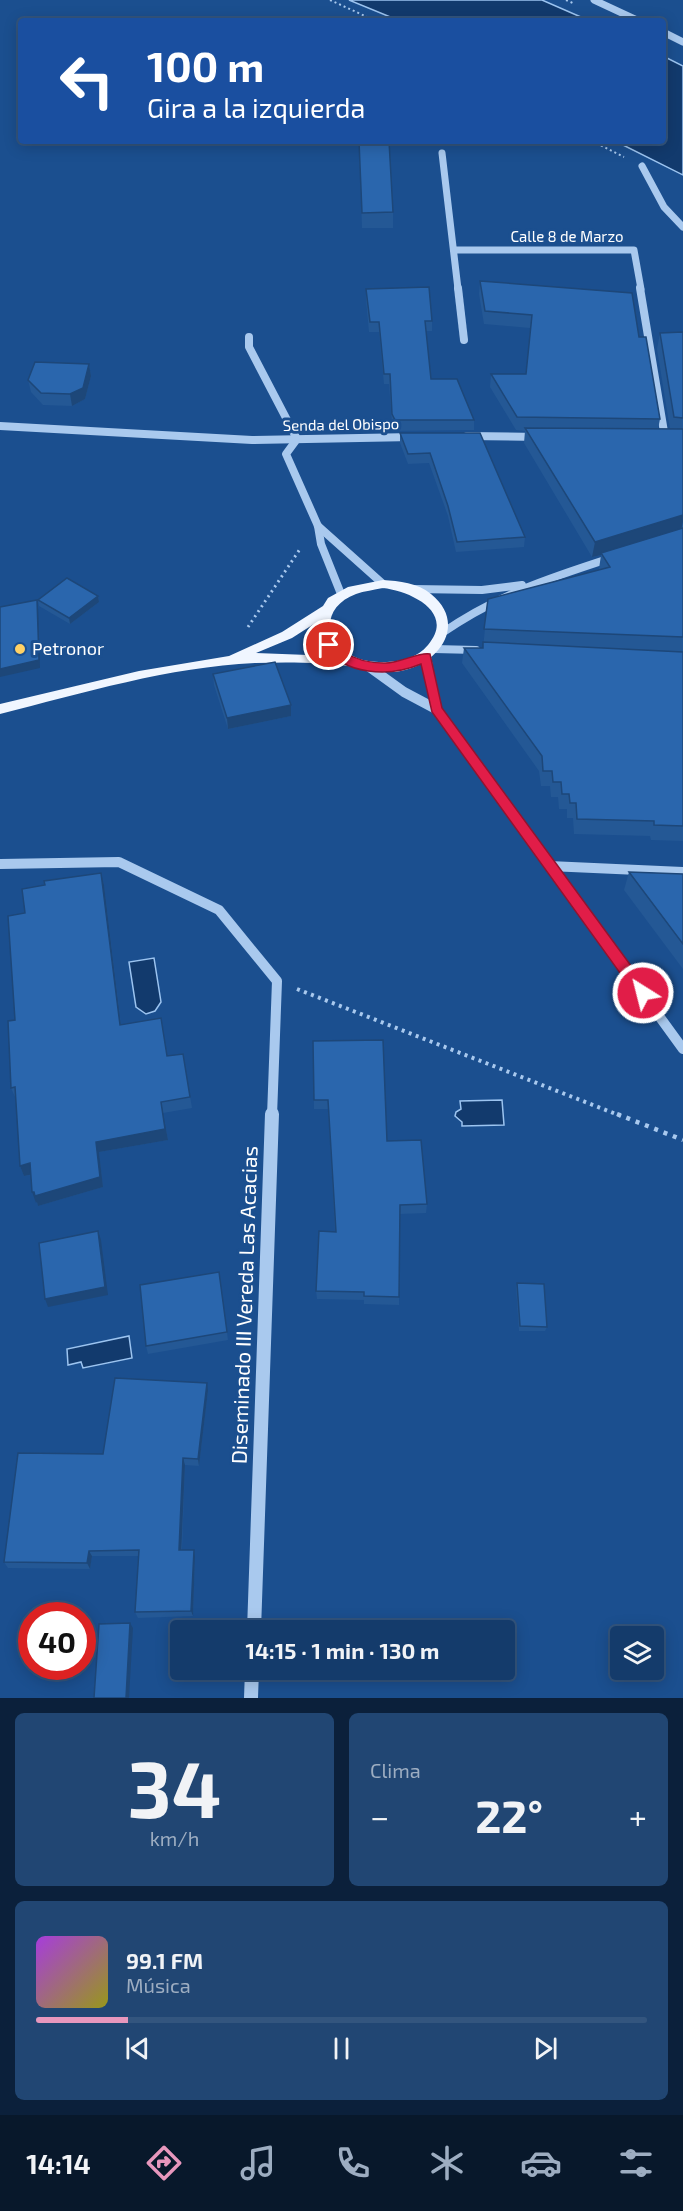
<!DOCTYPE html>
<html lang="es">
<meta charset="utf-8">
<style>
:root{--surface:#143b6b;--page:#214673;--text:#f1f3f6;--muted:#9dadc1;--line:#33557e;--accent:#e797bd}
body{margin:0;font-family:"Exo 2",sans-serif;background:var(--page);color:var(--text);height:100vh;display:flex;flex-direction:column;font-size:22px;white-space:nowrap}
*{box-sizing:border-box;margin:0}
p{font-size:20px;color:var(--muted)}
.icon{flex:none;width:33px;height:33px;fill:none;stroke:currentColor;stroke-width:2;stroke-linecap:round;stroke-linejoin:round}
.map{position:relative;height:1698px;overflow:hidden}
.panel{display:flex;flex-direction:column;gap:15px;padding:15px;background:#0b203b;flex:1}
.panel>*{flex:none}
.banner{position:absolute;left:18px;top:18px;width:648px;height:126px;border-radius:6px;box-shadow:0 3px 15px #0003,0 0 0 2px var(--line);background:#1a4fa0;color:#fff;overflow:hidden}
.tools{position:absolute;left:610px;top:1626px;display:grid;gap:12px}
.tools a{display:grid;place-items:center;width:54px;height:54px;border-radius:6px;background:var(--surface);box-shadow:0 3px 15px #0003,0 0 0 2px var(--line);font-size:30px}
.speed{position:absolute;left:18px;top:1602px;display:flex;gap:12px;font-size:30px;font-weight:700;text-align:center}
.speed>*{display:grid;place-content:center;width:78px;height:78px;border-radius:50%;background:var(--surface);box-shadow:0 3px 15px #0003,0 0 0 2px var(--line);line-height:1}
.speed .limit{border:9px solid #d22;background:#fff;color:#111}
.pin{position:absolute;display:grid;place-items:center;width:51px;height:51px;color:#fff;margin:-26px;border:3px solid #fff;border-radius:50%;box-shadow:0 2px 6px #0007}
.me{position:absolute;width:66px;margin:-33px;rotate:324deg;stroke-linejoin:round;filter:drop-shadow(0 0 4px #0008)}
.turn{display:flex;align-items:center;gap:21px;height:126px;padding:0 30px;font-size:27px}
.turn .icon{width:78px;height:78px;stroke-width:2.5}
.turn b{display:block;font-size:42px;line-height:51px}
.big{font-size:45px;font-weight:700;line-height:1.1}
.panel .tile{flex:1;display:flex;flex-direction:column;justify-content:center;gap:9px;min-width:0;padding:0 21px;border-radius:9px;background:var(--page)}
.panel .dial{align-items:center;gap:0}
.dial b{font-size:78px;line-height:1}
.song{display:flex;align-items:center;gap:18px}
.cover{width:72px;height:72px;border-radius:9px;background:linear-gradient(135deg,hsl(280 70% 55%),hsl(60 70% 35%))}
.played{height:6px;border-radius:3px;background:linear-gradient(90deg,var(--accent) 15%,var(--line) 15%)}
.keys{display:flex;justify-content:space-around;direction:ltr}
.heat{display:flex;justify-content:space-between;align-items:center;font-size:33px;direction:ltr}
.panel .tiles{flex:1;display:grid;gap:15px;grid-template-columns:1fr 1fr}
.tile:last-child{grid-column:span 2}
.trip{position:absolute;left:170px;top:1620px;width:345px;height:60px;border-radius:6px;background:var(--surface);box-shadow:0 3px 15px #0003,0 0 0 2px var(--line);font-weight:700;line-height:60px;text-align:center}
.menu{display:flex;height:96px;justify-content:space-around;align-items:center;background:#08182b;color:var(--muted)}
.menu .icon{width:42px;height:42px}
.menu .active{color:var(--accent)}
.menu b{font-size:27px;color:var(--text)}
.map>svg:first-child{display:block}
</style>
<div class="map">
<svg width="683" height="1698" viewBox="0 0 683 1698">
<rect width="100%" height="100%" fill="#1b4f8f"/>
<!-- water -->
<g fill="#123a6d" stroke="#9cc4f0" stroke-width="1.5">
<path d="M349,0H542L590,21H400Z"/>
<path d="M663,56L683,66V175L615,141H663Z"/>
<path d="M154,958L161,1002L155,1011L146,1014L136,1007L129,962Z"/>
<path d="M502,1100L504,1125L462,1126V1122L455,1116L456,1112L461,1109L460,1101Z"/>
<path d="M129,1336L132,1358L83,1368L81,1362L68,1365L67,1349Z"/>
</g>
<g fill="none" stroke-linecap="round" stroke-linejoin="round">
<!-- path-far3 -->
<g stroke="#a9c9ee" stroke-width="2" stroke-dasharray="2 3" stroke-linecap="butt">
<path d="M330,0L376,21"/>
<path d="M566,0L575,4"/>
<path d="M592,141L624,157"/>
</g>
<!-- path-far2 -->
<path stroke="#a9c9ee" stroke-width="3" stroke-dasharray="2 4" stroke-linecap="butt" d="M248,627L300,549"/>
<!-- path-far1 -->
<path stroke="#a9c9ee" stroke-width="4" stroke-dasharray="3 4.5" stroke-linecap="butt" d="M297,989L621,1116"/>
<!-- path -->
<path stroke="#a9c9ee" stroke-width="4.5" stroke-dasharray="4 6" stroke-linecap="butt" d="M617,1114L683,1140"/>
<!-- minor-far3 -->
<g stroke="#a9c9ee" stroke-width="7">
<path d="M594,0L639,21"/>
<path d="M663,32L683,42"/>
<path d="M442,153L458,289"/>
<path d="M642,166L664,207L683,227"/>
<path d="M454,250H634L641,289"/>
</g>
<!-- minor-far2 -->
<g stroke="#a9c9ee" stroke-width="8">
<path d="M458,288L464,340"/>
<path d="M640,288L665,438"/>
<path d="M249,337V347L297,439L286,454L318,526L321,544L341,594"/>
<path d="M0,426L252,440L413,437"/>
<path d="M467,436L539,437"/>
<path d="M318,526L383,584"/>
<path d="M413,589L482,590L522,585"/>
<path d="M442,633C497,595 549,578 611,558"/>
<path d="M434,649L476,650"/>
</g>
<!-- minor-far1 -->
<g stroke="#a9c9ee" stroke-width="10">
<path d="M426,657L436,709"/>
<path d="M368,666L404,692L436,709L683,1049"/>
<path d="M0,864L119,862L219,910L277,981L272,1116"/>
<path d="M549,866L683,872"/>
</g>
<!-- minor -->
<g stroke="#a9c9ee" stroke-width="14">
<path d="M254,1630L272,1114"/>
<path d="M251,1698L252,1670"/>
</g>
<!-- major -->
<path fill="#f0f6ff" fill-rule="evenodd" d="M383,580C399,581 418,583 431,594C466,622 442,661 405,670C386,675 373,670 355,667C323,662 287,662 255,663C169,667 83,693 0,714V704L139,671L229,656L282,632L323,606L328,598L348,587ZM383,588C410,591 456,612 428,645C417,658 403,661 387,662C376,662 366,662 355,657C322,643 321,607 356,594C364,591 374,590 383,588ZM317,622C317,635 323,648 334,656L256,653L292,638Z"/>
</g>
<!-- wall -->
<g fill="#245895">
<path d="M359,141H389L393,212V228H362Z"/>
<path d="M480,281L639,337L660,419L658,429H670L657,349L660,333L683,332V841L651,840L650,836L574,834L573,818H567V809H559L558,797H551L550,786H541L539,771L462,663L464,648H483L488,599L599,570V569L601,555L592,557L524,443L525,431L516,430L490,387L491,374H526L530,328L484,324L479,294Z"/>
<path d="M366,289L432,321V331H426L431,379L474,420V430L395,431L392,424L389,384H384L379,332H369L366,299Z"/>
<path d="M89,364L91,376L85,399L72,406L43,405L31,392L28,380Z"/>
<path d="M400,433H480L525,537L524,547L456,552L448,516L429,463L408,464L400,443Z"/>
<path d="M98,596L99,602L70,624L39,606L38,600Z"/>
<path d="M213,674L291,705V716L228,729L214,685Z"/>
<path d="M629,872L683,874V969L624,890Z"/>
<path d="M101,873L104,885L121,1025L167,1056L183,1054L192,1108L163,1113L168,1140L99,1152L103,1187L38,1206L37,1202L36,1203L31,1175L24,1176L20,1166L16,1099L11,1088L15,1020L25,913L45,885Z"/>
<path d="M313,1041L387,1141L427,1204L426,1213L400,1214L399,1305L364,1304V1300L317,1299L316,1291L335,1232L328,1109H314Z"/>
<path d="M219,1272L228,1340L148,1354L146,1346Z"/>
<path d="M517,1283L547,1327L545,1331H519L516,1287Z"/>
<path d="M208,1391L199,1466L185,1465L182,1550H194L195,1556L193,1616L138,1618L135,1612L138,1556H92L90,1569L8,1568L4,1562L103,1454Z"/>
</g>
<!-- shaded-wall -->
<g fill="#1d4779">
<path d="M89,364L91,376L85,399L72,406L70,394Z"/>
<path d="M683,515V522L681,530L601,553V555L592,557L595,542Z"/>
<path d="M98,596L99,602L70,624L69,618Z"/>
<path d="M37,600L38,607L40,668L0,677V669Z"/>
<path d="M291,705V716L228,729L227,718Z"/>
<path d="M101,873L104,885L122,1036L120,1025Z"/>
<path d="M161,1102L168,1140L99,1152L103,1187L38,1206L37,1202L36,1203L32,1192H34L96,1142Z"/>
<path d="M30,1163L34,1174L24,1176L20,1166Z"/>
<path d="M98,1231L101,1240L108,1295L48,1307L45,1299Z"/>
<path d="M207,1383L208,1391L199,1466L198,1459Z"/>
<path d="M183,1458L185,1465L181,1556L179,1550Z"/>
<path d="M194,1550L195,1556L193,1616L191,1611Z"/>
<path d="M89,1551L92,1556L90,1569L87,1563Z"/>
<path d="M130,1623L133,1628L129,1698H126Z"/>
</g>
<!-- building -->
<g fill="#2a66ad" stroke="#1d4779" stroke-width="1.5">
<path d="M359,141H389L393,212L362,213Z"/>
<path d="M480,281L632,293L639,337H646L660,419L517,417L491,374H526L532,315L485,311Z"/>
<path d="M429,287L432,321H425L431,379H457L474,420H395L392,414L390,374H384L379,322H370L366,289Z"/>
<path d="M683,332V418L674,417L660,333Z"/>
<path d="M35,362L89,364L83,388L70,394L41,393L28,380Z"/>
<path d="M525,428L683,429V515L595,542Z"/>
<path d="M400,433H480L525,537L457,542L448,506L430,453L408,454Z"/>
<path d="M683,528V637L484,629L488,599L610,567L601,553Z"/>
<path d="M67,578L98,596L69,618L38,600Z"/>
<path d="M37,600L39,660L0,669V607Z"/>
<path d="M483,642L683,652V826L654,825V821L577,819L576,803H570L569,794H562L561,782H553L552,771H543L542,756L464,648H483Z"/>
<path d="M275,662L291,705L227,718L213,674Z"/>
<path d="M629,872L683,874V944Z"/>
<path d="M101,873L120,1025L161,1018L167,1056L183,1054L190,1097L161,1102L165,1129L96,1142L100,1177L35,1196L34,1192H32L30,1163L20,1166L15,1087L11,1088L8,1021L15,1020L8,916L25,913L22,889L45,885L44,881Z"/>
<path d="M383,1040L387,1141L421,1140L427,1204L400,1205L399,1297L364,1296V1292L316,1291L319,1231L336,1232L328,1100H314L313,1041Z"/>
<path d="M98,1231L105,1287L45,1299L39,1243Z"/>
<path d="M219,1272L227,1332L146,1346L140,1285Z"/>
<path d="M517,1283L544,1284L547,1327L520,1326Z"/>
<path d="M115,1378L207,1383L198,1459L183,1458L179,1550H194L191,1611L135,1612L139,1550L89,1551L87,1563L4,1562L18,1453L103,1454Z"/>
<path d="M130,1623L126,1698H94L99,1624Z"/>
</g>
<!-- route -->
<path fill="#e11d48" stroke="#92132f" stroke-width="1.5" d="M329,640C336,643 338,648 344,652C356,660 370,663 384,663C399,664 420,651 430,654L442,708L648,989L650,993L648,998L643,1000L638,998L432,712L421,664C390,677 344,676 323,645Z"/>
<!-- markers -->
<circle fill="#ffd166" stroke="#1b4f8f" stroke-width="2" cx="20" cy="649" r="6"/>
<g text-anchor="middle" stroke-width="6" stroke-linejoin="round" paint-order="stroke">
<!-- far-street labels -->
<g font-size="15" fill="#fff" stroke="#1b4f8f">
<text x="567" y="242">Calle 8 de Marzo</text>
<text transform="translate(341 425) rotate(-1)" y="5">Senda del Obispo</text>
</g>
<!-- poi labels -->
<g font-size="18" fill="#fff" stroke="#1b4f8f" text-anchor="start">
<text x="32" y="655">Petronor</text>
</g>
<!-- near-street labels -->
<g font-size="21" fill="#fff" stroke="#1b4f8f">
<text transform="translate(245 1305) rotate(-88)" y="7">Diseminado III Vereda Las Acacias</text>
</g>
</g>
</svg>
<div class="tools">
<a><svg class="icon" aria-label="layers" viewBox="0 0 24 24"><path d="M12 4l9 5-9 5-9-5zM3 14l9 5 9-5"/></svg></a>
</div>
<div class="speed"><div class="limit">40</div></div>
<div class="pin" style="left:329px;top:645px;background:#d93025"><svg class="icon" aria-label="arrive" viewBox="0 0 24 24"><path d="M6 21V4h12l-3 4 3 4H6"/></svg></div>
<svg class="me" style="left:643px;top:993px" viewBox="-20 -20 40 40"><circle r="17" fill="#e11d48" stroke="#fff" stroke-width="3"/><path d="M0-11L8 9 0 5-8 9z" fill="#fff"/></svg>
<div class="trip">14:15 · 1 min · 130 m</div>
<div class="banner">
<div class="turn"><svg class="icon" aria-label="left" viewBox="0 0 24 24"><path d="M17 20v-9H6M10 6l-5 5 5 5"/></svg><div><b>100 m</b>Gira a la izquierda</div></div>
</div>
</div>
<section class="panel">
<div class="tiles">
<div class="tile dial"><b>34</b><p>km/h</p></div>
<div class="tile"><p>Clima</p>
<div class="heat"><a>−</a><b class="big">22°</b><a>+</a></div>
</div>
<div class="tile">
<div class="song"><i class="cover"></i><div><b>99.1 FM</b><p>Música</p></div></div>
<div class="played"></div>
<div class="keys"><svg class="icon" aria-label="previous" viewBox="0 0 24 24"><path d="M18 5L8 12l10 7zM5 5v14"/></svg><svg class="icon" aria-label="pause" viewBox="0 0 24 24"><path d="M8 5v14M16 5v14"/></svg><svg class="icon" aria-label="next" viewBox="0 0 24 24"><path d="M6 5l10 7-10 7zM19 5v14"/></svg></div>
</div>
</div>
</section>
<nav class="menu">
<b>14:14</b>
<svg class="icon active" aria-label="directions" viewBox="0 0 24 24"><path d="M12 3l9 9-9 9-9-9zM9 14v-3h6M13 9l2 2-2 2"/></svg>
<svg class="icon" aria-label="music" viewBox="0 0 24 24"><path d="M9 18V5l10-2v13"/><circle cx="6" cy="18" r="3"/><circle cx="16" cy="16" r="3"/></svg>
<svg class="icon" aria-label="phone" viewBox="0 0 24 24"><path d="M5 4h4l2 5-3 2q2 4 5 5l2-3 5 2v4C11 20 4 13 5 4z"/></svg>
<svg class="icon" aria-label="climate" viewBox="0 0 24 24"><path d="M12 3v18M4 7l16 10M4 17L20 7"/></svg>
<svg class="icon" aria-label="car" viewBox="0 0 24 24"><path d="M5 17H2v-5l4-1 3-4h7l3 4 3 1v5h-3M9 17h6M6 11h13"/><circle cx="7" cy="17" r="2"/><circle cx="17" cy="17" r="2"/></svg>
<svg class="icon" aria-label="filters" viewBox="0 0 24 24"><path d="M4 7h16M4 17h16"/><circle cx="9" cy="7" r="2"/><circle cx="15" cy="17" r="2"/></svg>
</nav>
